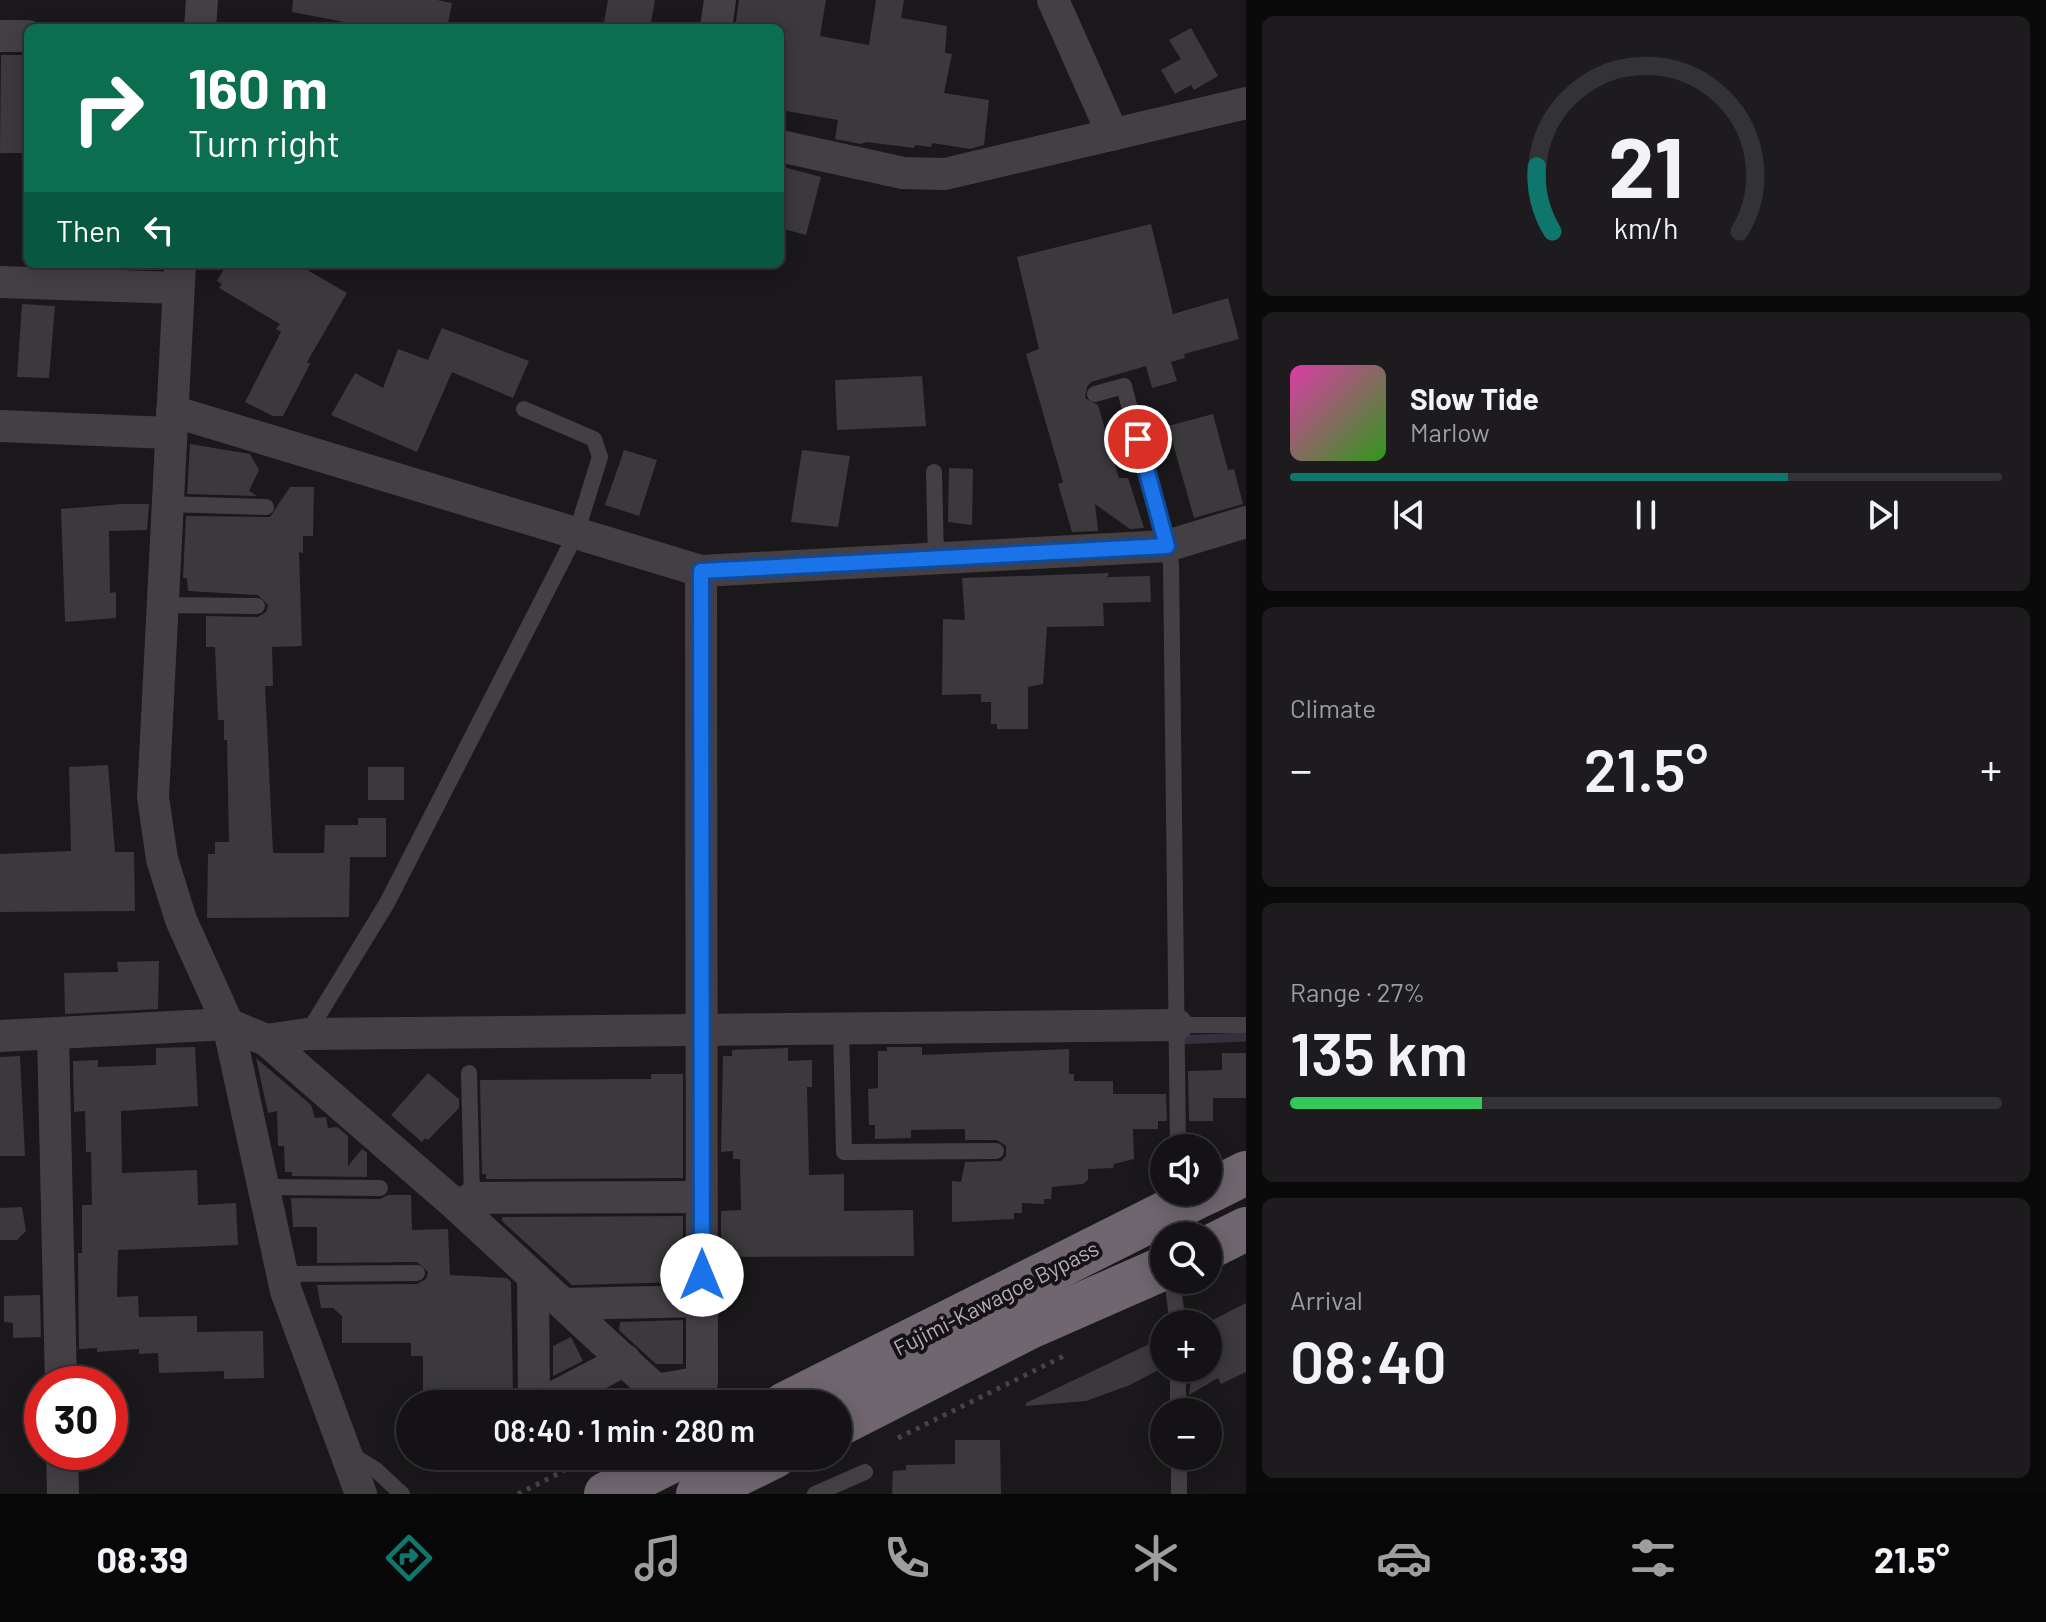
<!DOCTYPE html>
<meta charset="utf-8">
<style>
:root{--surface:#141214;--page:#1d1b1d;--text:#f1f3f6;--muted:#9d9ea0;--line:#333234;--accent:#0f766e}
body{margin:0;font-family:Barlow,sans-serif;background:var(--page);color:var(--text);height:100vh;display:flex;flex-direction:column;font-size:30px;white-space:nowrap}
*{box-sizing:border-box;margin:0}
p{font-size:26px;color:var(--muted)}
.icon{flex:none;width:44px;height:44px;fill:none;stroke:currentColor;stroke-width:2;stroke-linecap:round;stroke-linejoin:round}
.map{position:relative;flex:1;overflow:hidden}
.details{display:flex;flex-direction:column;gap:16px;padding:16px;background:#0b0a0b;width:800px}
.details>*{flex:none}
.banner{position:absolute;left:24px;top:24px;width:760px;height:244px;border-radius:12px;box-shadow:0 4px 20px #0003,0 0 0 2px var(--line);background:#0b6e4f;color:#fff;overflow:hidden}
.tools{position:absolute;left:1150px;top:1134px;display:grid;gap:16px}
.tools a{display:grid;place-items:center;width:72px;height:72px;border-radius:50%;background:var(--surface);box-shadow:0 4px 20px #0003,0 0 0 2px var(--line);font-size:40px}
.speed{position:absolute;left:24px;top:1366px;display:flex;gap:16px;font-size:40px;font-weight:700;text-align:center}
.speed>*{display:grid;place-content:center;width:104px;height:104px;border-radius:50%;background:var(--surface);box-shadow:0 4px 20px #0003,0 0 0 2px var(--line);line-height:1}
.speed .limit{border:12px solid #d22;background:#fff;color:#111}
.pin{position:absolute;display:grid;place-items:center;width:68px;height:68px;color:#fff;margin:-34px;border:4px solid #fff;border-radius:50%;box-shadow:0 2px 8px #0007}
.me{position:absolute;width:88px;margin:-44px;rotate:0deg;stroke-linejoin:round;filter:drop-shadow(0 0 6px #0008)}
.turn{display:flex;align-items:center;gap:28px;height:168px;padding:0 32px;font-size:36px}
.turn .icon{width:104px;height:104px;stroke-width:2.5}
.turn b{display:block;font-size:56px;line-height:68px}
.then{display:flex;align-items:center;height:76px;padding:0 32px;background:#0003;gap:16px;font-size:30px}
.big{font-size:60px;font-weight:600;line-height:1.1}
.details .card{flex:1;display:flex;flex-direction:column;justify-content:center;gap:12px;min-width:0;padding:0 28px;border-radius:12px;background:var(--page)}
.details .dial{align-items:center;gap:0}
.dial svg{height:208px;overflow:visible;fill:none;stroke:var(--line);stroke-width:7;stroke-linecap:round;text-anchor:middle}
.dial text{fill:var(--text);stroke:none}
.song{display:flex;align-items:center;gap:24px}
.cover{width:96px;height:96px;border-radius:12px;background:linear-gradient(135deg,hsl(320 70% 55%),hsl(110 70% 35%))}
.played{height:8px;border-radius:4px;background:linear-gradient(90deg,var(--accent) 70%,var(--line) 70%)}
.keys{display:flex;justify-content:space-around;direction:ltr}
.heat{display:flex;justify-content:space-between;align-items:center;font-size:44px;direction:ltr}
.charge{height:12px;border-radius:6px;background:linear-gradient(90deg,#34c759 27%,var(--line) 0)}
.trip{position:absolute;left:396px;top:1390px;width:456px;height:80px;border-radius:40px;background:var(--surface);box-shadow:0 4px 20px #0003,0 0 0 2px var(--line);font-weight:600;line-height:80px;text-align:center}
.dock{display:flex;height:128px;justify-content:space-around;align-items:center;background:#080708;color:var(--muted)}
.dock .icon{width:56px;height:56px}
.dock .active{color:var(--accent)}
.dock b{font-size:36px;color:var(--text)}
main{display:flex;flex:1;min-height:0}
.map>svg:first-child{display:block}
</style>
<main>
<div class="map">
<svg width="1246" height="1494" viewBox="0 0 1246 1494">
<rect width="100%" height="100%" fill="#1a181a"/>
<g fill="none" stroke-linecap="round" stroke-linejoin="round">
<!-- stream -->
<path stroke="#382f3e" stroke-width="9" d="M1176,1040L1246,1037"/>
</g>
<!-- building -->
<g fill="#3c393c">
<path d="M293,0H437L452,3L447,28H376L292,12Z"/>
<path d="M608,0H655L650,28H603Z"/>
<path d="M739,0H826L820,36L869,45L876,0H904L901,18L947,26L945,53L952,54L944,93L989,100L984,145L970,149L932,143L931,147L915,145L914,148L866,142L861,144L835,139L838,120L780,110V28H735Z"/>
<path d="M1191,28L1218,76L1194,90L1191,85L1175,94L1161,70L1181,59L1169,40Z"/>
<path d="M1,55H28V153H0Z"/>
<path d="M780,166L821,177L806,235L780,228Z"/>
<path d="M1151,224L1173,314L1228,298L1239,339L1184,354L1185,358L1171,362L1177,381L1152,388L1146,366L1091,382L1087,387L1085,398L1098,405L1119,478H1128L1144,528L1130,529L1095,504L1098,531L1072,532L1058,484L1063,482L1026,354L1039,349L1017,257Z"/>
<path d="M227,264H297L347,293L307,362L310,364L283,416H273L245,402L281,332L276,329L280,324L219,288L222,284L217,281Z"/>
<path d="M22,304L55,306L49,378L17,377Z"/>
<path d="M442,328L529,361L513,398L452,372L417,452L331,415L355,373L383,388L398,349L428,360Z"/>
<path d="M922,376L926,426L837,430L835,380Z"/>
<path d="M1213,414L1228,470L1234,469L1243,504L1194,518L1168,426Z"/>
<path d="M190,444L250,454L259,470L249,491L257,496L187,494Z"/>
<path d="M624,450L657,460L639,516L605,505Z"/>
<path d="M802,450L850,456L838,527L791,522Z"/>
<path d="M949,468L973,469L972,525L948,522Z"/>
<path d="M290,487H314L313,536H303V553L299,552L302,646L272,647L273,686H265L273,853H324L325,825H358V818H386V857H350L349,917L207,918L208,854H215V842H229L227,740H224V720H218L215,647H206V616L258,617L266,612L268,605L258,595L188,591L187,578H183L186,516L270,517Z"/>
<path d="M121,504H149L147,530L109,531L110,593L116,592V618L65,622L61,509Z"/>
<path d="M1109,573L1107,577L1150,576L1151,602L1103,603L1104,626L1047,627L1043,684L1028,687V729H997V724H991V702H981V694L942,695L943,619L965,620L962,578Z"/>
<path d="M108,765L115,852H134L135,911L0,912V854L71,851L69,767Z"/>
<rect x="368" y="767" width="36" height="33"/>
<path d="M159,961L158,1009L65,1014L64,973L118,972L117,962Z"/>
<path d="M195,1047L198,1106L121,1111L122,1173L197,1170L198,1205L236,1203L238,1245L118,1250L117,1297L138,1296L139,1317L197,1316V1332L263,1331L264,1378L224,1379V1371L159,1373L158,1353L139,1354V1349L97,1352V1348L79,1349L78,1253H82V1205H92L91,1152H86L85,1111L74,1112L73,1061L98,1060V1067L156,1065V1048Z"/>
<path d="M887,1047H922V1055L1069,1049V1074H1074V1081H1113V1094H1166L1167,1121H1158V1129H1133L1134,1159L1114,1164L1113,1168L1088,1169V1180L1083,1184L1052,1187L1051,1199H1044V1204L1022,1203V1213H1014V1219L952,1222V1181L961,1182L965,1162L1001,1161L1006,1156V1146L997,1140H965V1129L911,1130V1138L875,1139V1125H869L868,1089L878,1088V1051H887Z"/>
<path d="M788,1048V1061L812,1060V1087H807L809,1175L844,1174V1211L913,1210L914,1256L721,1257V1211L741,1210L740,1159H733V1151L721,1152L723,1056H732V1050Z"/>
<path d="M1222,1053H1246V1098H1213V1121H1189L1188,1071L1222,1070Z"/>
<path d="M20,1056L25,1156H0V1057Z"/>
<path d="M256,1058L311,1105L315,1118L326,1117L328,1128L337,1127L348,1136V1166L362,1149L367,1153V1177L292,1176V1172H285L284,1146H278L277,1111L268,1113Z"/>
<path d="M428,1073L459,1099V1108L428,1140L425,1138L422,1142L391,1115Z"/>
<path d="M651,1074H683V1178L486,1179V1174H482L480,1080L651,1079Z"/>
<path d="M388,1195H411L412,1230L448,1229L450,1275L507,1278L511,1282L513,1397H509V1404L423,1403V1356H411V1343H342V1316L333,1308H321L317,1285L417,1284L426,1279L428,1272L417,1262L317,1263V1227H293L291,1198L380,1199Z"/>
<path d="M22,1207L26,1231L17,1240H0V1208Z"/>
<path d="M683,1216V1282L572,1285L502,1221V1217Z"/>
<path d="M40,1295L41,1337L13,1338V1323L4,1322V1296Z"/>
<path d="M1246,1303V1372L1221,1384L1218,1378L1189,1395L1192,1368H1208V1324H1205Z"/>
<path d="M683,1320V1364H656L619,1330L620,1322Z"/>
<path d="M571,1337L583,1361L553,1376V1346Z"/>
<path d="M1164,1337V1367L1130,1385L1086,1401L1026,1406V1403Z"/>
<path d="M955,1440H1000L1001,1494H892L893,1471L906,1470V1465L955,1464Z"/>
</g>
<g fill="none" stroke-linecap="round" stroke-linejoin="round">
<!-- path -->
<g stroke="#474248" stroke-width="5" stroke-dasharray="4 6" stroke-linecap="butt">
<path d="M727,1404L751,1392"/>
<path d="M898,1438L1068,1354"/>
<path d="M518,1494L589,1458"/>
</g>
<!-- lane -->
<g stroke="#443f44" stroke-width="16">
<path d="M1095,394L1124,386L1171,564L1178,1148"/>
<path d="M934,472L936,559"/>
<path d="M166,504L266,507"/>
<path d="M161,605L257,606"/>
<path d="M1177,1025H1246"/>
<path d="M841,1028L844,1152L996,1151"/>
<path d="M307,1034L387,903L576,534L600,457L594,439L524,409"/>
<path d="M469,1073L472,1198"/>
<path d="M264,1187L380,1188"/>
<path d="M283,1274L417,1273"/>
<path d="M1172,1280L1178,1324"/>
<path d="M1178,1368V1412"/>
<path d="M350,1454L375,1469L402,1494"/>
<path d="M1179,1456V1494"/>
<path d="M815,1494L865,1472"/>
</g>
<!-- street -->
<g stroke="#443f44" stroke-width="32">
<path d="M1053,0L1113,135"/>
<path d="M200,28L202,0"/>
<path d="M716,28L720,0"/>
<path d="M0,36H28"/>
<path d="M780,146L903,173L945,174L1246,103"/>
<path d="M180,264L153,797L162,859L181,920L228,1024L286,1291L361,1494"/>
<path d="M0,282L178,288"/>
<path d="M172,411L701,571L1167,546L1246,522"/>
<path d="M0,426L169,433"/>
<path d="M53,1034L61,1384"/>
<path d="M0,1036L228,1024L266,1040L307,1034L1177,1025"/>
<path d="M266,1040L457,1206L656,1390L702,1382L701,571"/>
<path d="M457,1206L472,1198L701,1197"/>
<path d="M533,1277L534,1404"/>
<path d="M565,1304L702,1301"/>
<path d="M541,1404L625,1360"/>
<path d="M62,1452L63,1494"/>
</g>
<!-- highway -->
<g stroke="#6f6670" stroke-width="44">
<path d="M1208,1192L1246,1173"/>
<path d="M1208,1248L1246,1229"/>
<path d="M785,1404L1207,1192"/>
<path d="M838,1425L1032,1326L1164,1268"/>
<path d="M606,1494L682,1456"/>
<path d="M698,1494L775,1456"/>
</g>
</g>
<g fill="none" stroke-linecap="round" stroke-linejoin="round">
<defs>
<path id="route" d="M702,1275L701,571L1167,546L1138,439"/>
</defs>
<!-- route casing -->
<use href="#route" stroke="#114b97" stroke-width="20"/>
<!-- route -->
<use href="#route" stroke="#1a73e8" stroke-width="14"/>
</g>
<g text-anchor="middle" stroke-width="8" stroke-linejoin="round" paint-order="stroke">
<!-- street labels -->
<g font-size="22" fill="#b7acb9" stroke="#151315">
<text transform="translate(996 1298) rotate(-27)" y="8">Fujimi-Kawagoe Bypass</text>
</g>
</g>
</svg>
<div class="tools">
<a><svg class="icon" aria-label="sound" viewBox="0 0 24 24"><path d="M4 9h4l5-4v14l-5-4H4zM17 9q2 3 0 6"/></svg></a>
<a><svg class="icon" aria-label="search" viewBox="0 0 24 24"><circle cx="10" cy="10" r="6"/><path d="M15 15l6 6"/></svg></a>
<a>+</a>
<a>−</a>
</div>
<div class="speed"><div class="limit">30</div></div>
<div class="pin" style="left:1138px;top:439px;background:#d93025"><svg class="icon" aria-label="arrive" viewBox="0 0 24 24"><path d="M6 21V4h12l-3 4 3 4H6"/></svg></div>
<svg class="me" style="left:702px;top:1275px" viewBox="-20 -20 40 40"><circle r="19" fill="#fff"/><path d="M0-13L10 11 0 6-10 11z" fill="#1a73e8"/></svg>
<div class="trip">08:40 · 1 min · 280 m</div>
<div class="banner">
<div class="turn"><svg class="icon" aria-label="right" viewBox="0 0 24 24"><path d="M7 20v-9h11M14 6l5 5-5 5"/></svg><div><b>160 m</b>Turn right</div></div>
<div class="then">Then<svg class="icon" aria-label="left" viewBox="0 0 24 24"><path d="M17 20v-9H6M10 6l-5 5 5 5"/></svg></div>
</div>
</div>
<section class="details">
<div class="card dial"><svg viewBox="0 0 100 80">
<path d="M14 69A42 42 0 1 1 86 69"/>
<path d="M14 69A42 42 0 0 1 8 44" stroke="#0f766e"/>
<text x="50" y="56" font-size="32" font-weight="700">21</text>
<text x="50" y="72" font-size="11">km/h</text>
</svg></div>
<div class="card">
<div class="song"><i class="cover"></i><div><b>Slow Tide</b><p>Marlow</p></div></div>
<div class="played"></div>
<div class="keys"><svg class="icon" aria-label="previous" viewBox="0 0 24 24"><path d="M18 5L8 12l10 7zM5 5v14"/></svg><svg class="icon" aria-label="pause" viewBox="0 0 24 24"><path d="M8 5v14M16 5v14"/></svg><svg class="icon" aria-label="next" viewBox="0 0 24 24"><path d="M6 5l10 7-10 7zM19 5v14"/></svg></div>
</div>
<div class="card"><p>Climate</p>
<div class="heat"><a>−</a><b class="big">21.5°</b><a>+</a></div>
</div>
<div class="card"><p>Range · 27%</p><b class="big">135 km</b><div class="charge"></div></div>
<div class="card"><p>Arrival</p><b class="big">08:40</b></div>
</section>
</main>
<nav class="dock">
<b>08:39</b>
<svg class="icon active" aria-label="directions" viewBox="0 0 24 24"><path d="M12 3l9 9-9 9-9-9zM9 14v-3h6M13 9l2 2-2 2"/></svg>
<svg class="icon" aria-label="music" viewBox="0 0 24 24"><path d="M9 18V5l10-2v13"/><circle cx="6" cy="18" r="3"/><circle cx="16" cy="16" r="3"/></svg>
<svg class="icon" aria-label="phone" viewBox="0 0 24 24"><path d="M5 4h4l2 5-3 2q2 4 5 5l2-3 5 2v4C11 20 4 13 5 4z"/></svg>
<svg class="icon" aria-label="climate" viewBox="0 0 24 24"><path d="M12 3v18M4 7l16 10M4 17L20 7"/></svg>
<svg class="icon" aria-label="car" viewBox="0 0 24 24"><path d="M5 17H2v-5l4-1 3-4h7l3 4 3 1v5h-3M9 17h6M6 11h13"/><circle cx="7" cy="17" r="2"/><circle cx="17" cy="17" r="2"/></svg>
<svg class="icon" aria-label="filters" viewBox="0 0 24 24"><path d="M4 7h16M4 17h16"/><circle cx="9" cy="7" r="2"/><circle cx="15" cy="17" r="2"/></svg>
<b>21.5°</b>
</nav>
